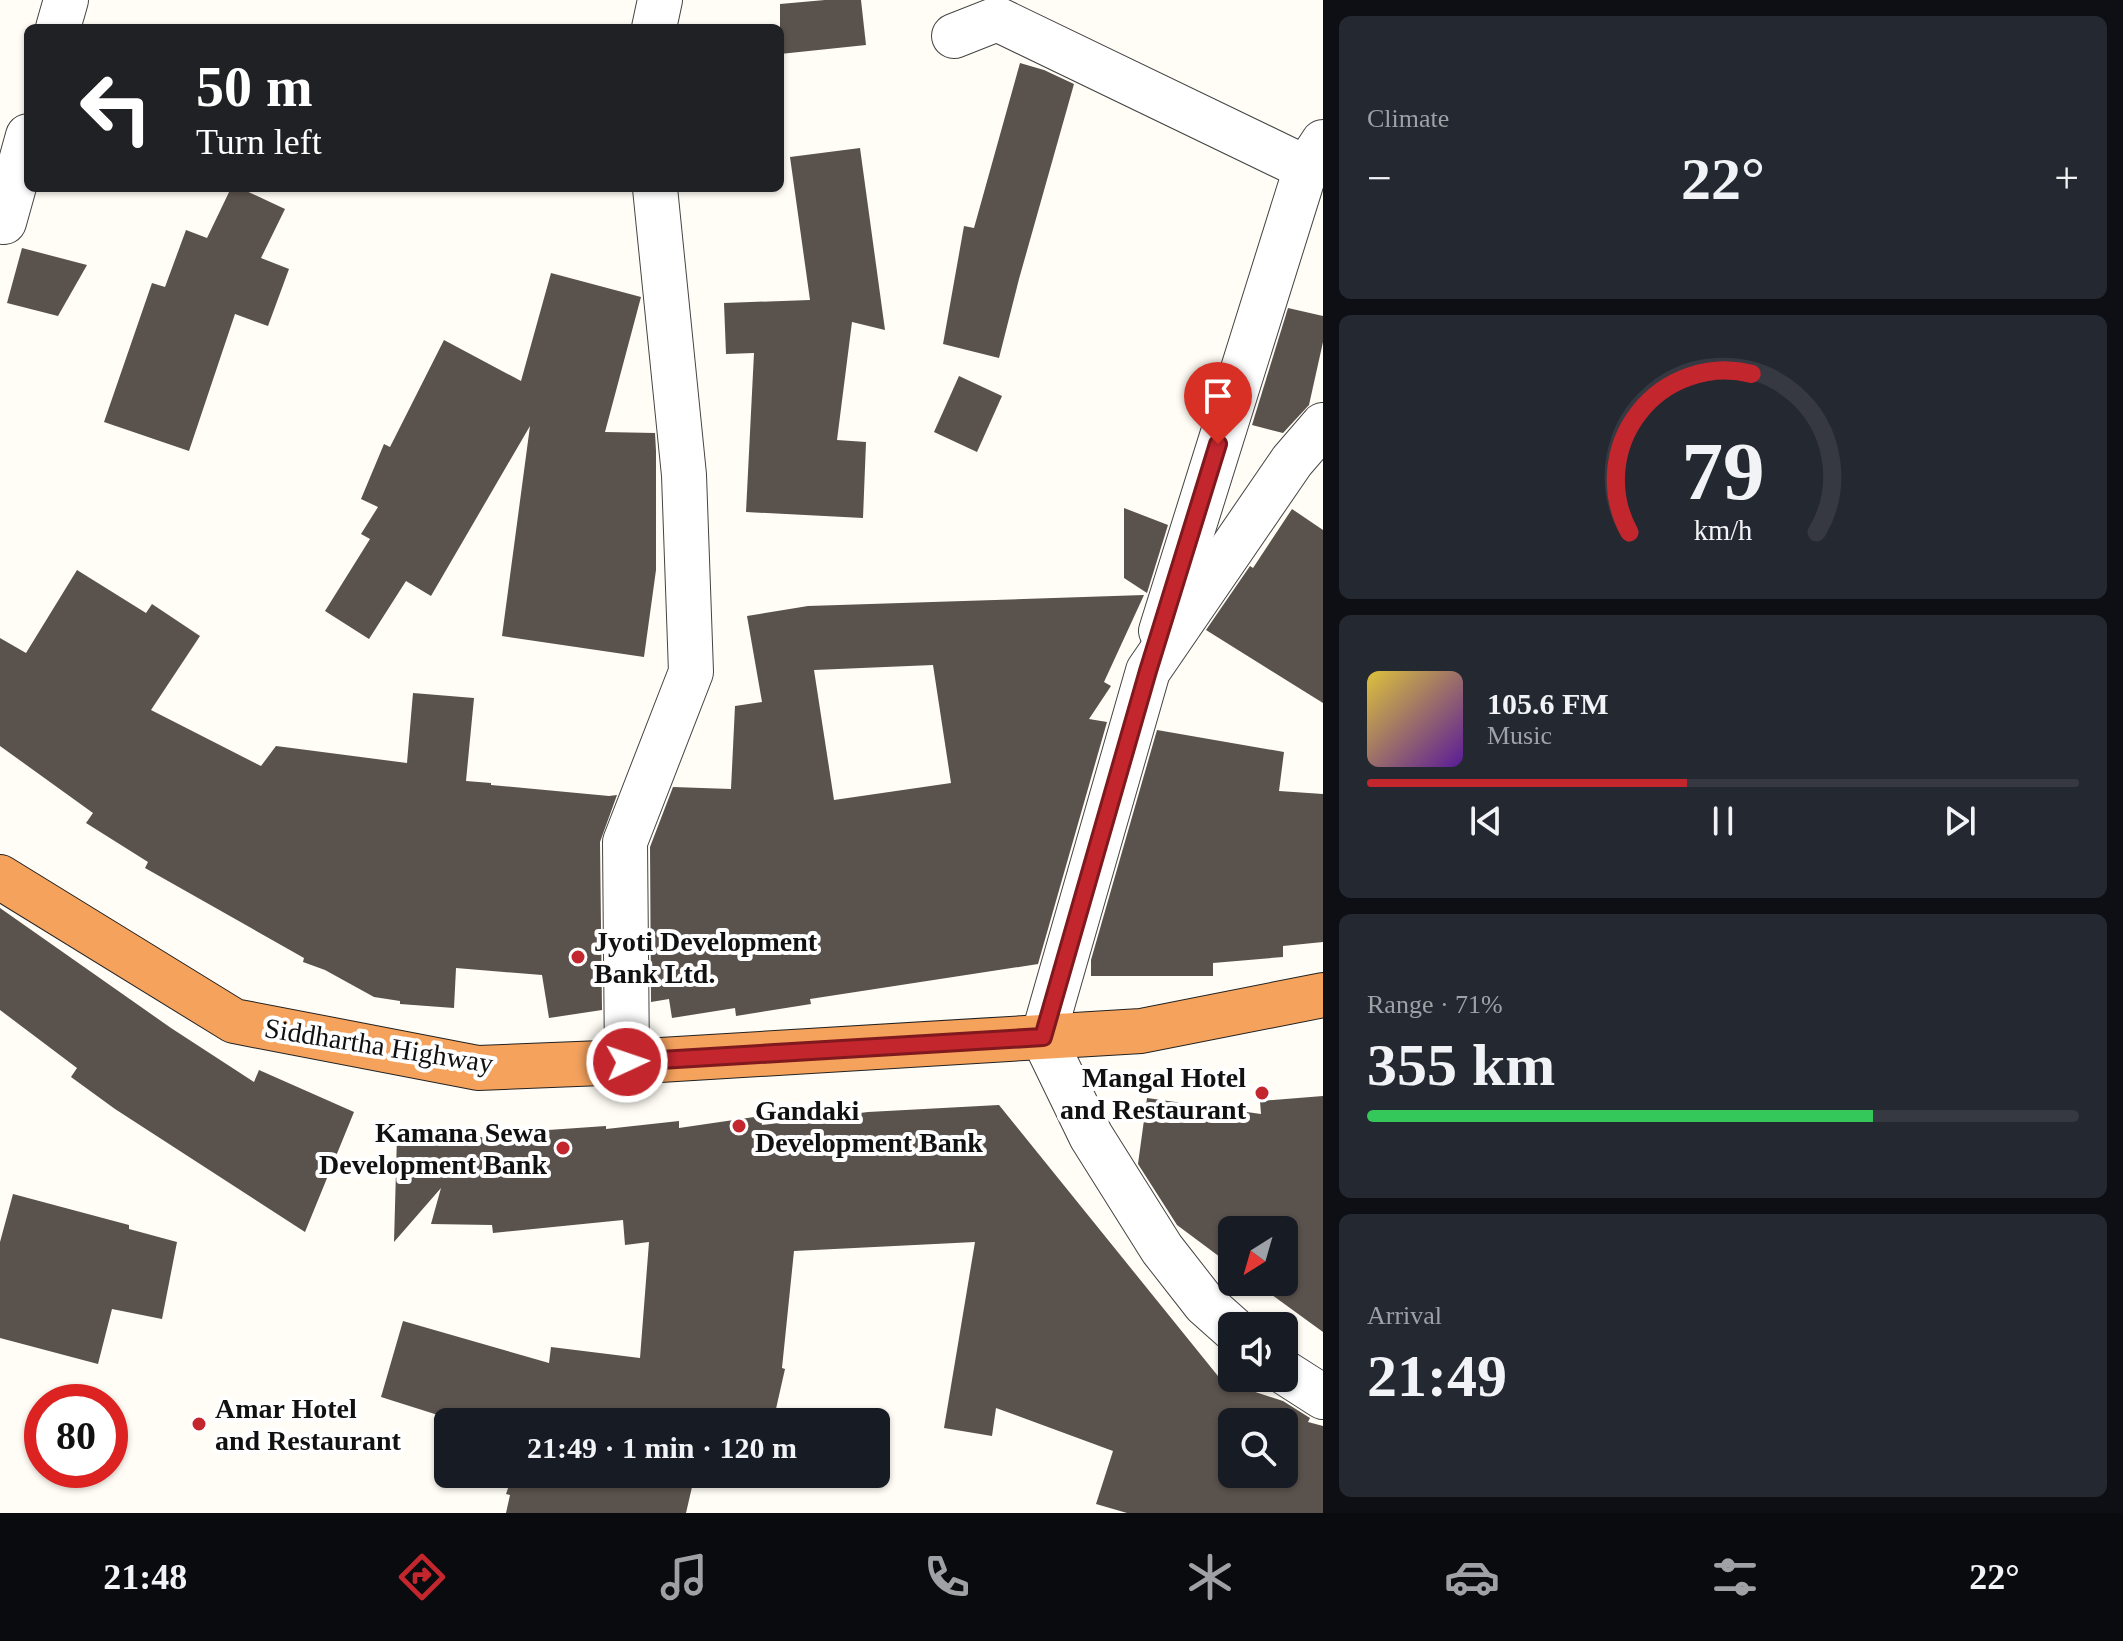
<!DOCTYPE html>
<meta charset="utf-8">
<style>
:root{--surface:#171b24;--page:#242831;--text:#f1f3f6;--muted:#9ea1a6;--line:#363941;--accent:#c4262e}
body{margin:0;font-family:Georgia,serif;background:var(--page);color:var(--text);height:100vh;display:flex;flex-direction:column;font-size:30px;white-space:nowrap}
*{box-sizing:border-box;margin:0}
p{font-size:26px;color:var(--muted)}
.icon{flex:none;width:44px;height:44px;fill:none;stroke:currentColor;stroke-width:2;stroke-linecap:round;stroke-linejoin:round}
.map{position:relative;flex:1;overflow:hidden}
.panel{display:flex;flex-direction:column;gap:16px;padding:16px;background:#0d0f14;width:800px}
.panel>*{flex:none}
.banner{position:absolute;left:24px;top:24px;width:760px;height:168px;border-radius:12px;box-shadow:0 2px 6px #0004;background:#202124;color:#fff;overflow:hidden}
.needle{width:52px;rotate:217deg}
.controls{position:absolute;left:1218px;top:1216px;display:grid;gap:16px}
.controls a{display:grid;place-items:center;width:80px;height:80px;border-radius:12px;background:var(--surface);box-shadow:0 2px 6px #0004;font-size:40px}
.speed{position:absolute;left:24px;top:1384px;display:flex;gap:16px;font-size:40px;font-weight:700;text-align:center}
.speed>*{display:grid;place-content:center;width:104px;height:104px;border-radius:50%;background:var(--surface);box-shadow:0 2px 6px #0004;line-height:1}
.speed .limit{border:12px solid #d22;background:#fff;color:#111}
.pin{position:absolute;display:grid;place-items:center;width:68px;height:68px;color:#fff;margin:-82px -34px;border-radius:50% 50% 50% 0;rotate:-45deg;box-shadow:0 0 8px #0007}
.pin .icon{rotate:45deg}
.me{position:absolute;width:88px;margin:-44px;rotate:87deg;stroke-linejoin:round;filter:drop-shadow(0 0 6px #0008)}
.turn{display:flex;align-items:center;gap:28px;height:168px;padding:0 40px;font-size:36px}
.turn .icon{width:104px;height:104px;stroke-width:2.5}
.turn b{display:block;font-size:56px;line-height:68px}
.big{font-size:60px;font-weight:600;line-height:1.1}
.panel .card{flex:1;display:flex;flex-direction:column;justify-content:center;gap:12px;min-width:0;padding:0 28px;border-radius:12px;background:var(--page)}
.panel .dial{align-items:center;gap:0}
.dial svg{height:208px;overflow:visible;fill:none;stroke:var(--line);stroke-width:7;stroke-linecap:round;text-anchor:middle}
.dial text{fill:var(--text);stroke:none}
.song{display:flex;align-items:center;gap:24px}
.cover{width:96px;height:96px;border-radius:12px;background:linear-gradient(135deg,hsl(50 70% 55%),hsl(270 70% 35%))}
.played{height:8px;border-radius:4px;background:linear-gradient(90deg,var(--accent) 45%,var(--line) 45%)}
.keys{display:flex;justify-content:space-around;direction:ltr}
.heat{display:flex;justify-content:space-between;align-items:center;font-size:44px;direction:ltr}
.charge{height:12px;border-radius:6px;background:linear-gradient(90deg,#34c759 71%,var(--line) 0)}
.trip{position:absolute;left:434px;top:1408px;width:456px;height:80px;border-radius:12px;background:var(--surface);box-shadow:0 2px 6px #0004;font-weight:600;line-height:80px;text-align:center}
.dock{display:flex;height:128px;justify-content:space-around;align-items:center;background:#090b0e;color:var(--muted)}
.dock .icon{width:56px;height:56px}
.dock .on{color:var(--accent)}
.dock b{font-size:36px;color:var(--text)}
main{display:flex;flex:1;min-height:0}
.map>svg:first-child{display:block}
</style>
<main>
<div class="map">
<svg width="1323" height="1513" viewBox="0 0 1323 1513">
<rect width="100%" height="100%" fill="#fffdf5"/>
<!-- building -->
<g fill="#5a524d" fill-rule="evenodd">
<path d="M825,0H861L866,45L780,54V4Z"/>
<path d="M1020,63L1044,70L1074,84L1019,279L999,358L943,344L964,226L974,228Z"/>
<path d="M860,148L885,330L852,322L837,440L866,442L863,518L746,512L754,353L726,354L724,303L810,300L790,157Z"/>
<path d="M231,188H240L285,209L261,258L289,269L268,326L235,314L189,451L104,422L152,283L165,287L186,230L207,238Z"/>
<path d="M22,248L87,265L58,316L7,303Z"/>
<path d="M551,273L641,297L605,432L655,433L656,451V570L644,657L502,636L530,426L431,596L406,581L369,639L325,611L370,539L361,534L378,507L361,499L384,444L390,447L444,340L521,381Z"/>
<path d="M1288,308L1323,316V342L1309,405L1283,433L1252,425Z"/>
<path d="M959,376L1002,396L977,452L934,432Z"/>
<path d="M1124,508L1168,525L1147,593L1124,578Z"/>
<path d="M1292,509L1323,530V703L1206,630L1250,566L1253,568Z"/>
<path d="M77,570L146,613L152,604L200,636L151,710L261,766L276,746L407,763L413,693L474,698L466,781L491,783V785L609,796L617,795L600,842L602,1010L549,1018L542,975L456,968L454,1008L400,1004V1001L374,997L325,970L303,962L304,958L145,868L148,862L86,823L93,813L0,746V638L26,653Z"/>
<path d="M1144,595L1104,682L1111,686L1089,719L1107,722L1038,964L810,999L811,1004L736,1016L735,1008L672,1018L669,999L651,1002L650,847L673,787L731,789L735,706L762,702L747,616L808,606ZM933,665L951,783L834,800L814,670Z"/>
<path d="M1157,730L1284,752L1279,791L1323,794V942L1283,946V957L1213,963V976H1091V960Z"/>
<path d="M0,908L171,1028L254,1082L259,1070L354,1112L305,1232L115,1109L71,1077L77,1068L0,1010Z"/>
<path d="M1323,1096V1332L1254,1282H1284V1230H1232V1266L1177,1225L1138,1164L1147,1098L1261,1114L1260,1101Z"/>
<path d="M999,1105L1222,1381L1283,1401L1310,1418L1308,1422L1323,1426V1513H1127L1096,1504L1113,1451L996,1408L992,1436L944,1428L975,1242L794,1251L782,1368L785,1369L773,1422H460L381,1397L403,1321L549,1363L551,1347L640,1358L649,1242L625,1245L623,1220L493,1233L492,1225L431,1224L441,1188L394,1242L397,1135L548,1139V1130L606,1126V1129L679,1121V1128L761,1116L762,1125L868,1112ZM1232,1422H1284V1474H1232Z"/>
<path d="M13,1194L129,1225V1229L177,1242L162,1319L112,1309L98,1364L0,1338V1242Z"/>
<path d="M513,1474H695L686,1513H506L510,1495L506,1494Z"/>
</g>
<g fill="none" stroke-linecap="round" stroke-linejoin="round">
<defs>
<g id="minor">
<path d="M58,28L66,0"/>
<path d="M654,28L660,0"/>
<path d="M954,36L997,19L1306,168"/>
<path d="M4,222L28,136"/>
<path d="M1161,631L1306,168L1323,142"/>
<path d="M627,1062L625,842L691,672L684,475L655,188"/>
<path d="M1232,1328L1205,1304L1162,1249L1091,1136L1043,1037L1148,671L1292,461L1323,425"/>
<path d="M1284,1372L1323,1397"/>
</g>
<path id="highway" d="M0,877L234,1021L478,1068L627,1062L1141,1031L1323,995"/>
</defs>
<!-- minor casing -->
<use href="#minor" stroke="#444" stroke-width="46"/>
<!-- highway casing -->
<use href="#highway" stroke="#222" stroke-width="46"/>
<!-- minor -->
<use href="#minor" stroke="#fff" stroke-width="44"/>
<!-- highway -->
<use href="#highway" stroke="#f5a25d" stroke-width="44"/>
</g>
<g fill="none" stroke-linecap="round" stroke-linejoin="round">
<defs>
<path id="route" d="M627,1062L1043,1037L1148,671L1218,444"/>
</defs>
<!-- route casing -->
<use href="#route" stroke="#7f191e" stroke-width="20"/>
<!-- route -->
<use href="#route" stroke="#c4262e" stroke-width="14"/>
</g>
<!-- markers -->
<g fill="#c4262e" stroke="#fff" stroke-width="3">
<circle cx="578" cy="957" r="8"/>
<circle cx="1262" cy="1093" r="8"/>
<circle cx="739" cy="1126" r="8"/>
<circle cx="563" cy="1148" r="8"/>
<circle cx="199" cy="1424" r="8"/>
</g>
<g text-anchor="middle" stroke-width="8" stroke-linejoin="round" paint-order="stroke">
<!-- poi labels -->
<g font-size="28" font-weight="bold" fill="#111" stroke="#fff" text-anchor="start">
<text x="594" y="951">Jyoti Development<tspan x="594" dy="32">Bank Ltd.</tspan></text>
<text x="1246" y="1087" text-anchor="end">Mangal Hotel<tspan x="1246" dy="32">and Restaurant</tspan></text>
<text x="755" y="1120">Gandaki<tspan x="755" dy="32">Development Bank</tspan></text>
<text x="547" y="1142" text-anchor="end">Kamana Sewa<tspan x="547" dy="32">Development Bank</tspan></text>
<text x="215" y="1418">Amar Hotel<tspan x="215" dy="32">and Restaurant</tspan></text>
</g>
<!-- street labels -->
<g font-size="28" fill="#111" stroke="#fff">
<text transform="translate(379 1045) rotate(9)" y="10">Siddhartha Highway</text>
</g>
</g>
</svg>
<div class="controls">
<a><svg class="needle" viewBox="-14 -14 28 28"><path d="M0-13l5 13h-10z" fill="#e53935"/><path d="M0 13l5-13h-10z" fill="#9ea1a6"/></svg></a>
<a><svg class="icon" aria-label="sound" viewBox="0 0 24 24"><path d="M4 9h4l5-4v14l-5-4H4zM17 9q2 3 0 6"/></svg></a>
<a><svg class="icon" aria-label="search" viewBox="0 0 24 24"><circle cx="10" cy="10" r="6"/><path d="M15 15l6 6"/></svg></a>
</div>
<div class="speed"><div class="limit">80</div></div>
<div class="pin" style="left:1218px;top:444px;background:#d93025"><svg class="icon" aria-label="arrive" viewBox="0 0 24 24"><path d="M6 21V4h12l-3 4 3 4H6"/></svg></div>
<svg class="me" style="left:627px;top:1062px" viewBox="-20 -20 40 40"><circle r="17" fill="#c4262e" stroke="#fff" stroke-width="3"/><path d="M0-11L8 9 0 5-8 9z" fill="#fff"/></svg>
<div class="trip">21:49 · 1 min · 120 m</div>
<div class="banner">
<div class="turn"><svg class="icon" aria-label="left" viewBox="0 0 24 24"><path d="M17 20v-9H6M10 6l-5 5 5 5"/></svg><div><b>50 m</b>Turn left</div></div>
</div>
</div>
<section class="panel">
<div class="card"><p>Climate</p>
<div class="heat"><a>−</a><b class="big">22°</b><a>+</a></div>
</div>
<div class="card dial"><svg viewBox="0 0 100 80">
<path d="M14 69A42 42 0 1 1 86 69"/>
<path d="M14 69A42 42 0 0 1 61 8" stroke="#c4262e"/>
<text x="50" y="56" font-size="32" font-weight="700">79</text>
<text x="50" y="72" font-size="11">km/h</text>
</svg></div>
<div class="card">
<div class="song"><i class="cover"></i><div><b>105.6 FM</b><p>Music</p></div></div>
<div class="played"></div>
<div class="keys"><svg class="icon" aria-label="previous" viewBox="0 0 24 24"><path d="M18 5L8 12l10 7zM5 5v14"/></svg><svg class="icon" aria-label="pause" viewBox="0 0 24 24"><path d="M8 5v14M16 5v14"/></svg><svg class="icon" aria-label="next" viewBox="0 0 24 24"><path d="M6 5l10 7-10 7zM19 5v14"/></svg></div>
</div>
<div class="card"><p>Range · 71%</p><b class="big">355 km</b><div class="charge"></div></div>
<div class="card"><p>Arrival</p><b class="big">21:49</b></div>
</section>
</main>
<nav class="dock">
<b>21:48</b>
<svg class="icon on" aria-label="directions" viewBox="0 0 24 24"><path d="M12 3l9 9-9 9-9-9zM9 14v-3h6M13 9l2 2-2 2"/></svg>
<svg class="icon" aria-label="music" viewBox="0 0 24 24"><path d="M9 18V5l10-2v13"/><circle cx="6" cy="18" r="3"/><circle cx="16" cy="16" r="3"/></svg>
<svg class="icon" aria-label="phone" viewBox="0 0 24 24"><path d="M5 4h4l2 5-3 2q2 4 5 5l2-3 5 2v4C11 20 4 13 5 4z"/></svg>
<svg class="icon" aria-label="climate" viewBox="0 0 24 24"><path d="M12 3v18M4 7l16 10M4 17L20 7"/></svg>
<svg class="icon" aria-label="car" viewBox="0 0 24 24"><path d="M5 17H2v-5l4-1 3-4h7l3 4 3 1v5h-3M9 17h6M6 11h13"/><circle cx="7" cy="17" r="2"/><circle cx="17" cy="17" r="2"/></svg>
<svg class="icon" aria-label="filters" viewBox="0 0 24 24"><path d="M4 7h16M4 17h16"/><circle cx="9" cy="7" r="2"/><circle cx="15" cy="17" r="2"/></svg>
<b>22°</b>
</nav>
